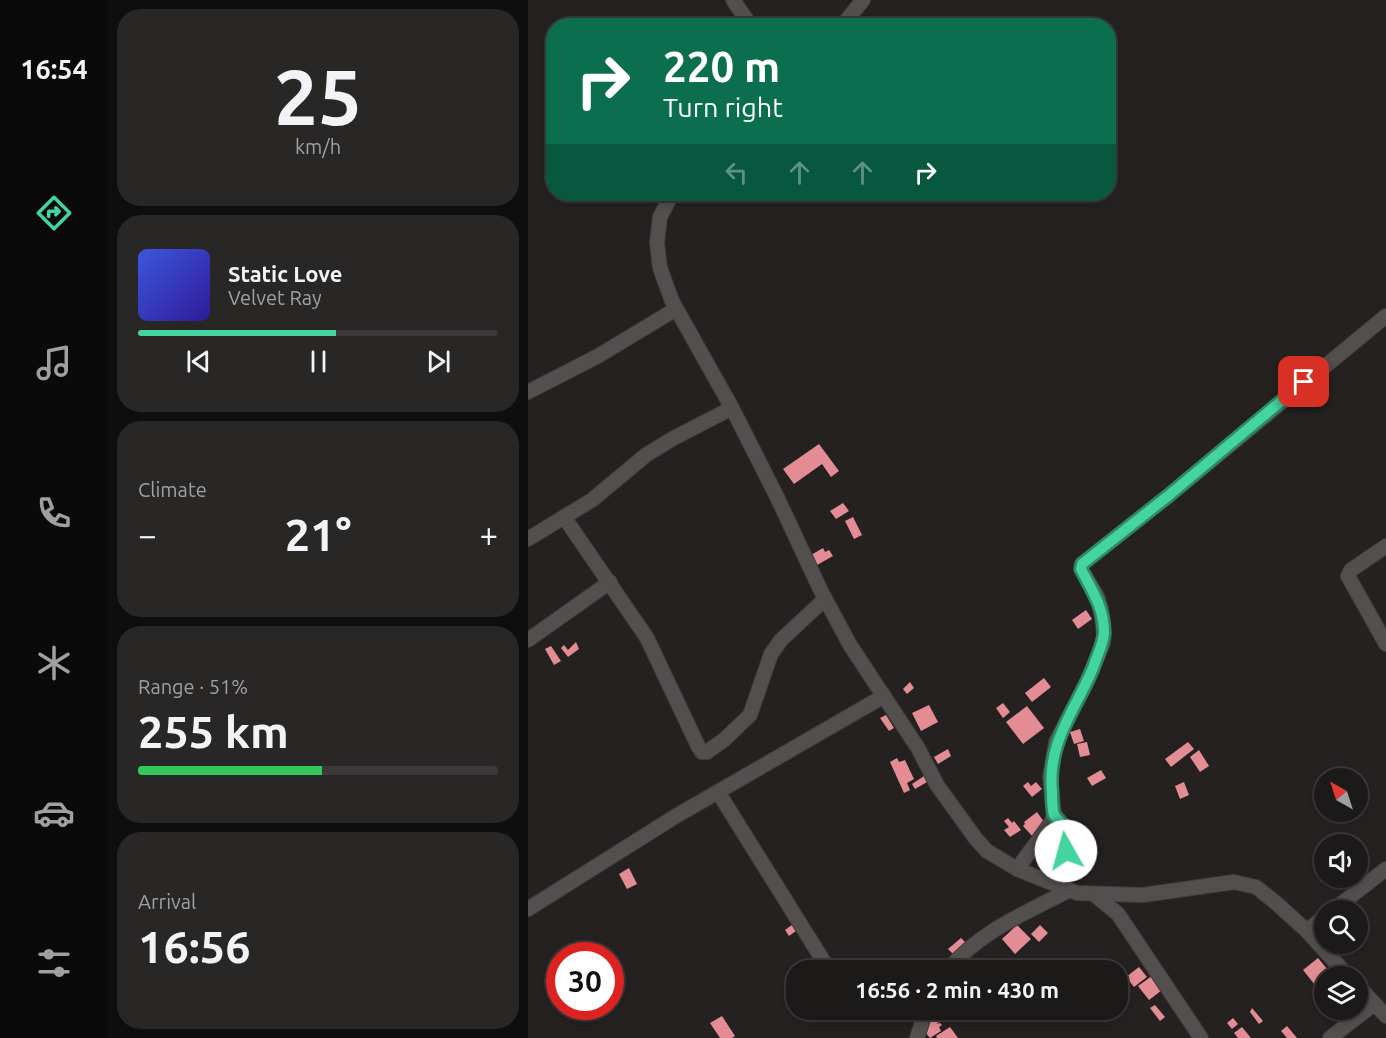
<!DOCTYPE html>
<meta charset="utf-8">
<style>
:root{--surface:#1c1919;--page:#292626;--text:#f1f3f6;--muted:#a0a0a2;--line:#3a3838;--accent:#44d49f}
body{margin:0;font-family:Ubuntu,sans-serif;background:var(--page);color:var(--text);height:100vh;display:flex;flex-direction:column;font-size:22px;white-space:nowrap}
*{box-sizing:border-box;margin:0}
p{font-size:20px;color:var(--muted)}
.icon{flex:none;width:33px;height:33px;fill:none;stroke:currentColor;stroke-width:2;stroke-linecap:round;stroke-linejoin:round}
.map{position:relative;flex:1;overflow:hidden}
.sheet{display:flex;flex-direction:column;gap:9px;padding:9px;background:#0f0e0e;width:420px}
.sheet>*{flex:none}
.top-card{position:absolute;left:18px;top:18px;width:570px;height:183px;border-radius:24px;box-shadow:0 3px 9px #0003,0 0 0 2px var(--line);background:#0b6e4f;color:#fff;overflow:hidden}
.needle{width:39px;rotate:321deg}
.tools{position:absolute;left:786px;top:768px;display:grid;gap:12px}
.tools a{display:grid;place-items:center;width:54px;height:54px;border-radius:50%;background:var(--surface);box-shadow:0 3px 9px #0003,0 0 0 2px var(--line);font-size:30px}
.speed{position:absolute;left:18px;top:942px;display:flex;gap:12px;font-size:30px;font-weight:700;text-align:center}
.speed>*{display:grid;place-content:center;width:78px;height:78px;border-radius:50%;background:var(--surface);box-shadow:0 3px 9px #0003,0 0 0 2px var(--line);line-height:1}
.speed .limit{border:9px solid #d22;background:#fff;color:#111}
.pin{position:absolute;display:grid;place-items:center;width:51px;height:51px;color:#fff;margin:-26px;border-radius:12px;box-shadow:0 3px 9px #0006}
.me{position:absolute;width:66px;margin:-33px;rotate:353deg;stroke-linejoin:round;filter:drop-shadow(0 0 4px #0008)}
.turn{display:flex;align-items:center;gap:21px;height:126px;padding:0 18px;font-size:27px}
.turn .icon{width:78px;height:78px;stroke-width:2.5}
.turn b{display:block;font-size:42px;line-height:51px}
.lanes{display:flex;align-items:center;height:57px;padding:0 18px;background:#0003;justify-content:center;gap:30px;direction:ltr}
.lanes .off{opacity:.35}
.big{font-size:45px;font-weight:700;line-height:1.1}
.sheet .card{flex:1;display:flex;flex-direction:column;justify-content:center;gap:9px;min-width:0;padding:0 21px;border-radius:24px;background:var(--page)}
.sheet .dial{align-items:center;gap:0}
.dial b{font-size:78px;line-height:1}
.song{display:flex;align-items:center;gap:18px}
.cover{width:72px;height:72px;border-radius:9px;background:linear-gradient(135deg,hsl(230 70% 55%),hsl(250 70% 35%))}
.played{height:6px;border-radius:3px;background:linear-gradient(90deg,var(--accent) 55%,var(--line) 55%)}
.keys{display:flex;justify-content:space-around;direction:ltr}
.heat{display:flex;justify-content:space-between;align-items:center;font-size:33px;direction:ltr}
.charge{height:9px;border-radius:4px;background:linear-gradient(90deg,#34c759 51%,var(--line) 0)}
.trip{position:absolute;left:258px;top:960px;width:342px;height:60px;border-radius:24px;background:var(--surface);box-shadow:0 3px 9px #0003,0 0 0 2px var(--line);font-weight:700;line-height:60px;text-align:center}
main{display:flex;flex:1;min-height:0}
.tab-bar{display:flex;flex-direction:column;width:108px;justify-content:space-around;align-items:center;background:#0b0a0a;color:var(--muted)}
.tab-bar .icon{width:42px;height:42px}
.tab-bar .current{color:var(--accent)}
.tab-bar b{font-size:27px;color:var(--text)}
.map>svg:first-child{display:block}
</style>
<main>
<nav class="tab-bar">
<b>16:54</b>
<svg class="icon current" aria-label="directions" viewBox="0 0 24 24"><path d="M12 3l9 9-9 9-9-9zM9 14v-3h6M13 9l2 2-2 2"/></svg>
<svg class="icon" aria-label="music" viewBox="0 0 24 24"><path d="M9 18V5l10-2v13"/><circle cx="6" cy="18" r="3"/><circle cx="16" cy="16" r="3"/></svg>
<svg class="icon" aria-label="phone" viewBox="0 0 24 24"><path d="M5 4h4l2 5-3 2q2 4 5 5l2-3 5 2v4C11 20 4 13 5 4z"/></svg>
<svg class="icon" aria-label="climate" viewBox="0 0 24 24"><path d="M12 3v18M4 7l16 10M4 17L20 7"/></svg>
<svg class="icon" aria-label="car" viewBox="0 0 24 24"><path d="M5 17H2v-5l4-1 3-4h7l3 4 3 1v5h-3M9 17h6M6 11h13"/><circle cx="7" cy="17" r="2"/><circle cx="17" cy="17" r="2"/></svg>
<svg class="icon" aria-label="filters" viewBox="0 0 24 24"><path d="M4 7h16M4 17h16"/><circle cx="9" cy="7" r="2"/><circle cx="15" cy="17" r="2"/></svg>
</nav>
<section class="sheet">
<div class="card dial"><b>25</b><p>km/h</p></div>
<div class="card">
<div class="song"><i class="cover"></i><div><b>Static Love</b><p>Velvet Ray</p></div></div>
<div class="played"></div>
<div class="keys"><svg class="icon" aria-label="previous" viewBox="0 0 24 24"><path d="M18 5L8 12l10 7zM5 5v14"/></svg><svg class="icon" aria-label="pause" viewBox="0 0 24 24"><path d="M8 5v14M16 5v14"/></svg><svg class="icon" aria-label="next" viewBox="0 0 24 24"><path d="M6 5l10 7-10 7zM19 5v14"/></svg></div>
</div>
<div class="card"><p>Climate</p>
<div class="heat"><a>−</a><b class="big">21°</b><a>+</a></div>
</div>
<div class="card"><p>Range · 51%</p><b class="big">255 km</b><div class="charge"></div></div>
<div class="card"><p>Arrival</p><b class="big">16:56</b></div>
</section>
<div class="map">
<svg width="858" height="1038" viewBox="0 0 858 1038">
<rect width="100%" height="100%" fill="#252121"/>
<!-- building -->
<g fill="#e48c93">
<path d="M291,444L311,471L303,477L294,464L266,484L255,469Z"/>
<path d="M315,503L321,511L308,519L302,511Z"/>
<path d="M325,517L334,535L326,539L317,521Z"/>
<path d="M295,548L297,552L301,550L305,556L289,565L283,555Z"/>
<path d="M558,610L564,619L550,629L544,620Z"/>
<path d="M48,642L51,649L40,657L33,648L36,645L40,650Z"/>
<path d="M23,646L33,661L26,665L17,649Z"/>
<path d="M516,678L523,687L504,702L497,693Z"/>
<path d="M382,682L386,688L379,694L375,689Z"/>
<path d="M475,703L482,712L475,718L468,708Z"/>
<path d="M401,705L410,722L393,731L384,713Z"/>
<path d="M499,706L516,728L495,744L478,722Z"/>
<path d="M358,715L366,728L361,731L352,718Z"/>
<path d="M552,729L556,741L546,744L542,732Z"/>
<path d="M559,742L562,755L552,757L549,744Z"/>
<path d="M660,742L666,749L643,767L637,759Z"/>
<path d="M420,749L423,756L410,764L406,757Z"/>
<path d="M671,750L681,766L672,772L662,757Z"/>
<path d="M369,758L371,762L377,760L386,779L379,783L382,790L376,793L362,762Z"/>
<path d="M573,770L578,778L564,786L559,778Z"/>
<path d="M396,776L399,782L387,789L384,784Z"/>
<path d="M500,782L503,786L508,782L514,789L504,797L495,786Z"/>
<path d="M656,782L661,795L652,799L647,786Z"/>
<path d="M509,812L519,826L505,837L495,826L497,824L496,822Z"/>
<path d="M480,818L484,823L486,821L493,830L482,837L476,830L481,827L476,821Z"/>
<path d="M101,868L109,884L99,889L91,874Z"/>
<path d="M268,922L272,928L261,936L257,930Z"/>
<path d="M489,925L503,939L487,954L474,939Z"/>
<path d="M512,925L520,933L511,942L503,934Z"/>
<path d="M433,938L438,943L425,954L420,949Z"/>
<path d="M790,958L805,976H796V985L791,990L775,970Z"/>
<path d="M611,967L619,977L606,987L598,977Z"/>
<path d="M628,973L638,987L621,1000L610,986Z"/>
<path d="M627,1005L637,1017L632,1021L622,1008Z"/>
<path d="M724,1008L735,1021L731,1024L722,1012Z"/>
<path d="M408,1010H415L419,1017L408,1024L412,1023L414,1025L411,1027L413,1031L402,1038L397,1032L400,1022H402L401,1017L405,1014L408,1018L411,1016Z"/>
<path d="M194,1016L207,1036L204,1038H192L182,1023Z"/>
<path d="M705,1018L710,1024L704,1029L699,1023Z"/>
<path d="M759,1026L769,1038H759L753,1031Z"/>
<path d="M422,1027L430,1038H409L408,1036Z"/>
<path d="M714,1027L723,1038H710L706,1033Z"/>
</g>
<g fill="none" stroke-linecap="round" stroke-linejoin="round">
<defs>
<g id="minor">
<path d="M205,0L223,26"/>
<path d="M314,26L335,0"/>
<path d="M144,194L132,217L129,243L132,268L144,301L204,408L249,497L293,591L322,645L390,748L409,785L448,839L459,851L489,869L549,893L615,895L706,882L728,887L747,902L779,931L820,976"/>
<path d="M0,392L70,356L148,309"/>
<path d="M36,517L119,638L170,746L174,752H179L197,739L222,715L243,654L253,640L297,599"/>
<path d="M0,539L64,500L118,455L144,439L204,408"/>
<path d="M858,546L823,570L820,576L858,644"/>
<path d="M0,640L82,582"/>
<path d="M190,792L301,970"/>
<path d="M526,815C548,832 536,864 533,888"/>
<path d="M489,869L523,823L526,815L522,777L528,742L559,682L575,643L576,634L573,609L570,598L553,569L554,564L640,496L858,316"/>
<path d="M567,895L590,914L673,1038"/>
<path d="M0,909L148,816L356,696"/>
<path d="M805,910L858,869"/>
<path d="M779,931L796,917"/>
<path d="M420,970C451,932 497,913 540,891"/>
<path d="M830,986L858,1016"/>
<path d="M389,1038L398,1010"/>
<path d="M802,1038L846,1004"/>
</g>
</defs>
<!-- minor casing -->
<use href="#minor" stroke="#403c3d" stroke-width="16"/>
<!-- minor -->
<use href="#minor" stroke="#544f4f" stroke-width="14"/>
</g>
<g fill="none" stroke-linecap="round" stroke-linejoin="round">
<defs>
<path id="route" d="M538,851V828C535,823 528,819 526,815C524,809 524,798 524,792C519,742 547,711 565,668C569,656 575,645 576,633C576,607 564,591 553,569L554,564L640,496L776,382"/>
</defs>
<!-- route casing -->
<use href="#route" stroke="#2c8a67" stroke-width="15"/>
<!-- route -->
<use href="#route" stroke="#44d49f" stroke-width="10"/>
</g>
</svg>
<div class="tools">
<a><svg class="needle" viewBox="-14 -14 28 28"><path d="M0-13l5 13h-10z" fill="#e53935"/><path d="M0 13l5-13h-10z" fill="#a0a0a2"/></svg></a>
<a><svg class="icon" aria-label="sound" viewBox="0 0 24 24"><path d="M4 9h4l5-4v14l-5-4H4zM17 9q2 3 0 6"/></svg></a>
<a><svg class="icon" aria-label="search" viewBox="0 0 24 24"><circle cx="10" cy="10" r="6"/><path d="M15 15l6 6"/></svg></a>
<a><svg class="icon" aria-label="layers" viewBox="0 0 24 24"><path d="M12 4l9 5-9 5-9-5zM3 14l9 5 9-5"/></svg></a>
</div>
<div class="speed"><div class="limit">30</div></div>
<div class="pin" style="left:776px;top:382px;background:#d93025"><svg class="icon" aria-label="arrive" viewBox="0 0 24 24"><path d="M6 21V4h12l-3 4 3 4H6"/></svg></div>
<svg class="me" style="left:538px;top:851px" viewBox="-20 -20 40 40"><circle r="19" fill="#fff"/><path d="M0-13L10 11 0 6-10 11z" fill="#44d49f"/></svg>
<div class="trip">16:56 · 2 min · 430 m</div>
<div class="top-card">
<div class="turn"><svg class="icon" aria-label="right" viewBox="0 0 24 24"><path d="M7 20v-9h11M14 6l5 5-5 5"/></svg><div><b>220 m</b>Turn right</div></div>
<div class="lanes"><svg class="icon off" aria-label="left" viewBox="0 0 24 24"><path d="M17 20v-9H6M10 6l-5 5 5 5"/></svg><svg class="icon off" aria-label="ahead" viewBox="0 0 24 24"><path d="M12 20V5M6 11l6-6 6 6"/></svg><svg class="icon off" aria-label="ahead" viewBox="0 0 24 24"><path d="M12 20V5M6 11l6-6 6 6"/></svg><svg class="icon" aria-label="right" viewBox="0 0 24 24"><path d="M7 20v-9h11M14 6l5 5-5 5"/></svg></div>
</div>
</div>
</main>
